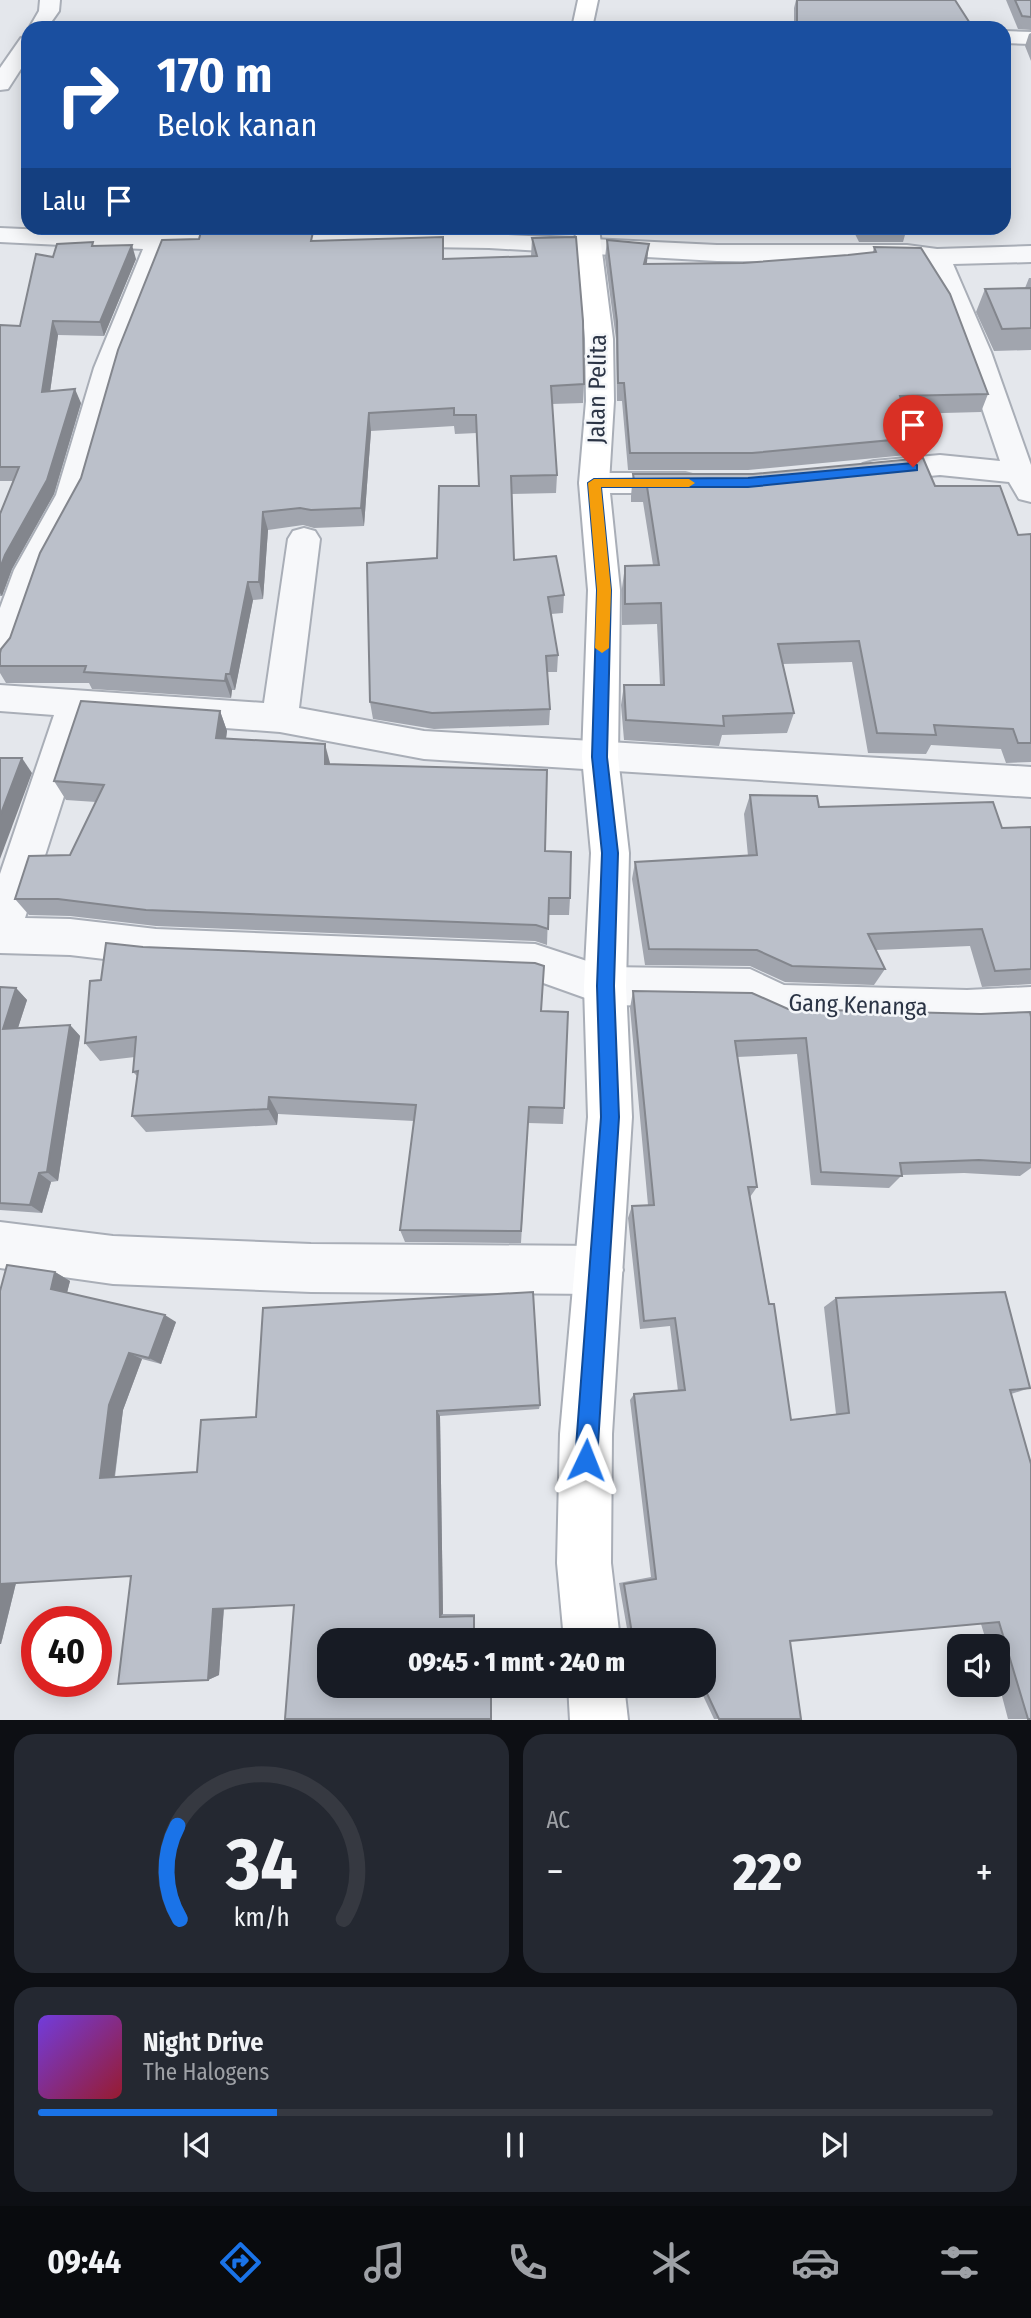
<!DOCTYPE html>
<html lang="id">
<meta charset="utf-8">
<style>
:root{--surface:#171b24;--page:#242831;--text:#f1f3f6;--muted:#9ea1a6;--line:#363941;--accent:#1a73e8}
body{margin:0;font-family:"Fira Sans Condensed",sans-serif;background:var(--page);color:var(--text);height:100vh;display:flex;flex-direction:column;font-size:26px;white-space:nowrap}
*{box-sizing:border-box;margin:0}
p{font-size:23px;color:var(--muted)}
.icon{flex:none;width:38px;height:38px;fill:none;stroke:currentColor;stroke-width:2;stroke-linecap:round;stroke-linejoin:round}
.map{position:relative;height:1720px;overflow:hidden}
.panel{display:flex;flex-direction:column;gap:14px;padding:14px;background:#0d0f14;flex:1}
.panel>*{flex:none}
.banner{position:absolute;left:21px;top:21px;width:990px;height:214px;border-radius:21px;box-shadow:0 4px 18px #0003;background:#1a4fa0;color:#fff;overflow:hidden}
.fabs{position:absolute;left:947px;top:1634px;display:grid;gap:14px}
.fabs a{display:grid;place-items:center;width:63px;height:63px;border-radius:14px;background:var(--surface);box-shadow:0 4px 18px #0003;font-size:35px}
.speed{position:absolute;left:21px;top:1606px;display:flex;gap:14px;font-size:35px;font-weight:700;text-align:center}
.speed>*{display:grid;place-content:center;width:91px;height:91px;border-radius:50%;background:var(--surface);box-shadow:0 4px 18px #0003;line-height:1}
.speed .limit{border:10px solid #d22;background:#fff;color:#111}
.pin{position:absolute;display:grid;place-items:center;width:60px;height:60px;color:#fff;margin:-72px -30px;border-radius:50% 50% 50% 0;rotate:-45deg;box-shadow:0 0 7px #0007}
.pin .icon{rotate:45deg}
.me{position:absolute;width:77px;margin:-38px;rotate:2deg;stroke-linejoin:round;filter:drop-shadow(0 0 5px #0008)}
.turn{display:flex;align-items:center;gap:24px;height:147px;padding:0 21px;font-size:32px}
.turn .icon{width:91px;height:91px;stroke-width:2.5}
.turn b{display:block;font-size:49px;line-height:60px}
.then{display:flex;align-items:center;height:66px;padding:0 21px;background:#0003;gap:14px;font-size:26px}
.big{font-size:52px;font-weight:800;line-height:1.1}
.panel .tile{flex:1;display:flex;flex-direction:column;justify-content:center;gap:10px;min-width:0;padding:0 24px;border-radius:21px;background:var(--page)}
.panel .dial{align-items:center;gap:0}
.dial svg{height:182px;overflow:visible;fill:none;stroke:var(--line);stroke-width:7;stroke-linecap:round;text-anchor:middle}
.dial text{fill:var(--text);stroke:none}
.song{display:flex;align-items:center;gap:21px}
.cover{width:84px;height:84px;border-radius:10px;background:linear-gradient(135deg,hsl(260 70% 55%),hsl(350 70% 35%))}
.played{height:7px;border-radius:4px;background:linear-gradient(90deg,var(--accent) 25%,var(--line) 25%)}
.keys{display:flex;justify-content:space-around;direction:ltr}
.heat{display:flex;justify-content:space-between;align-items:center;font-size:38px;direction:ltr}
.panel .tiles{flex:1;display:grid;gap:14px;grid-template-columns:1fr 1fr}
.tile:last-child{grid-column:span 2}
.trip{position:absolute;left:317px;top:1628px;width:399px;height:70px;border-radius:21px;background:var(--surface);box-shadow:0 4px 18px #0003;font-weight:800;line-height:70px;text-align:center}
.tabs{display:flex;height:112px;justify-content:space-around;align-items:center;background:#090b0e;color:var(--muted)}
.tabs .icon{width:49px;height:49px}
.tabs .active{color:var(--accent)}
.tabs b{font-size:32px;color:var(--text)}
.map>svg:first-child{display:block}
</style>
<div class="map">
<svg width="1031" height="1720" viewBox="0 0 1031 1720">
<rect width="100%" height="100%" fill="#e4e7ec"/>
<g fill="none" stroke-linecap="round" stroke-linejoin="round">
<defs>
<g id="street">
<path d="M40,0H60L59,11L47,28L28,30L39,11Z"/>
<path d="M1004,31L1031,32V44L1004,43Z"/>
<path d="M28,36V58L8,89L0,90V68L21,38Z"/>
<path d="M0,228L158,235L294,231L489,234L717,245H907L937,249L1031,246V262L953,264L991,352L1031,465V502L1019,499L1009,482L940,475L874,481L863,478L859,471L863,464L874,461L940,455L1000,461L963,352L927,263L717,261L489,248L294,245L168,249L122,368L86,495L46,570L17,654L12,663L0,667V608L14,570L56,495L94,368L143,249L0,242Z"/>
<path d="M594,473H685L696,476L700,483L696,490L685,493H594L583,490L579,483L583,476Z"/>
<path d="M304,528L315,531L320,539L299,708L424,731L1031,767V797L424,759L280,732L89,718L25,918L70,919L156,929L535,944L605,967L750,969L784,985L967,990L1031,987V1025L967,1028L780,1023L745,1007L605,1005L535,980L156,965L70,955L0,953V874L54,715L0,711V685L264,703L288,539L293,531Z"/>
<path d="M0,1222L113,1236L311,1244L599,1246L616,1253L623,1270L616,1287L599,1294L311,1292L113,1284L0,1268Z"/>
</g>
<g id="secondary">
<path d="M578,0H598L592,28H572Z"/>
<path d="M575,228H599L613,339L614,401L609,483L620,590L618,757L629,853L626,986L632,1117L612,1434L611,1563L620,1640H564L557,1563L560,1434L588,1117L584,986L591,853L582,757L588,590L579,483L586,401L585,339Z"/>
<path d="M568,1685H624L628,1720H570Z"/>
</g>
</defs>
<!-- street casing -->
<use href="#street" stroke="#a9aeb7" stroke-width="4"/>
<!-- secondary casing -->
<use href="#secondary" stroke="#a9aeb7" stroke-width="4"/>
<!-- street -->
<use href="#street" fill="#f7f8fa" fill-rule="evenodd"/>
<!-- secondary -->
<use href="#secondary" fill="#fff" fill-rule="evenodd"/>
</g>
<!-- wall -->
<g fill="#a1a5ae">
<path d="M796,0H955L973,28H794V8Z"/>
<path d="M1006,0H1031V30L1018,29Z"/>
<path d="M1031,33V61L1025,46L1029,34Z"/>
<path d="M852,228H907L903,242H859Z"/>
<path d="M532,238L584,384L583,403L552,404L557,475L556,493L512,494L514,560L564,595L563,613L551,614L558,655L557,672H547L550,709L549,725L434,729L373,719L370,702L437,558L479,486L477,433L455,434L454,426L371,431L364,526L314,528L303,525L268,530L263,599L253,600L235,690H232L231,698L92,689L89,683H6L0,673V653L10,638L81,478L315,241L444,259L531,256Z"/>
<path d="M607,240L647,264L743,263L848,255L873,252L874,247L988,394L981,412L906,414L913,438L907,455L748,470H628L622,401H617L616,339L605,258Z"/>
<path d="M94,246L136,259L104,336L58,335L50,392L81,403L54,494L12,569L2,596H0V514L13,481H0V325L20,326L53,257Z"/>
<path d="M1029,278H1031V350L994,351L976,312L985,289L1025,288Z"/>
<path d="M633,474L935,486L1018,535L1031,534V762L1006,763L1001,749L931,745L926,754L868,753L852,662L783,664L794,713L787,733L722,735L719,746L624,740L621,705L624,685H660L657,624L622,625V588L625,566L653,565L643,502H631V496Z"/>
<path d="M220,711L227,731L226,739L330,764L545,851L570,898L569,915H548L547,945L535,941L156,926L70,916L29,915L15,899L70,855L96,802L66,800L54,781Z"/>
<path d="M750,795L819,807L1002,828L1031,827V985V984L982,987L970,946L876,950L885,969L874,985L785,982L750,966L645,965L632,879L635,862L748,856L744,814Z"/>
<path d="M90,981L541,1011L564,1108L563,1124L528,1123L521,1243L405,1242L400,1230L414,1121L278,1114L277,1125L146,1132L132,1116L138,1077L133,1072L135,1057L100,1061L85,1043Z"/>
<path d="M0,987L16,988L27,1000L18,1028L70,1025L80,1036L58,1181L51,1182L42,1213L0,1210Z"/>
<path d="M633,991L788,1009L1031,1017V1168L1020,1176L964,1173L902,1175L889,1188L811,1185L797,1054L737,1057L757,1187L750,1197L791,1420L836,1414L824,1307L836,1298L1030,1388L1011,1394L1031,1719H1008L998,1681V1647H988L981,1624L790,1641L801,1719H714L698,1685H704V1640H629L619,1583L651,1577L630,1400L634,1394L678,1391L670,1326L640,1329L628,1218L632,1206L648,1205L630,1008Z"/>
<path d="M55,1272L70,1281L67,1292L176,1322L161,1364L142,1359L123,1410L115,1477L197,1472L201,1420L540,1405L539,1409L440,1416L443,1614H475V1640H329L492,1685V1719H285L294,1605L224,1608L219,1675L208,1680L131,1576L16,1583L1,1644Z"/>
</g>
<!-- shaded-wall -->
<g fill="#83868d">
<path d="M649,244L647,262L643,282L644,264Z"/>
<path d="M132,245L136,259L104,336L100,322Z"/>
<path d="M53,321L58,335L48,406L42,392Z"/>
<path d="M75,389L81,403L54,494L12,569L2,596L0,593V568Z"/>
<path d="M369,413L371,431L364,526L361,508Z"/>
<path d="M263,512L268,530L263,599L259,582Z"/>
<path d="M248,582L253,600L235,690L230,674Z"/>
<path d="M226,674L232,690L231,698L225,681Z"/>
<path d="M220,711L227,731L223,758L216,738Z"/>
<path d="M325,744L330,763V783L325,764Z"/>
<path d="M22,758L32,773L0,859V816Z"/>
<path d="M16,988L27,1000L14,1040L3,1029Z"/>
<path d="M70,1025L80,1036L58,1181L47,1172Z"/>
<path d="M269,1097L278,1114L277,1125L268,1109Z"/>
<path d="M39,1173L51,1182L42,1213L30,1205Z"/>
<path d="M55,1272L70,1281L66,1297L51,1289Z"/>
<path d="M165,1315L176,1322L161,1364L149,1358Z"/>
<path d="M129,1353L142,1359L123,1410L114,1480L100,1478L109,1405Z"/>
<path d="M437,1411L440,1416L443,1614L440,1617Z"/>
<path d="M16,1583L1,1644H0V1584Z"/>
<path d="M224,1606L219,1675L208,1680L213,1609Z"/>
<path d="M475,1614V1640H474V1616Z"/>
</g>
<!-- building -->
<g fill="#bbc0ca" stroke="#83868d" stroke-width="2">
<path d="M797,0H955L973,28H797Z"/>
<path d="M1015,0H1031V17L1022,16Z"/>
<path d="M275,231L313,232L311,241L443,237V259L537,256L532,238L576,237L583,321L584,384L551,386L557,475L511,476L514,560L556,556L564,595L548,597L558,655L546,656L550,709L432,713L370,702L367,563L437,558L439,486H479L476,415H454V408L369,413L361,508L311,510L300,508L263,512L259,582H248L230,674H226L225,681L84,672L86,666H0V653L1,649L10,638L40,553L81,478L118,350L162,240L199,239L201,232Z"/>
<path d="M607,240L649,244L644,264L743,263L848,255L876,252L874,247L921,248L950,294L988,394L900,396L913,438L752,453H630L624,383H618L617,321Z"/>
<path d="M93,242L92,246L132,245L100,322L53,321L42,392L75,389L47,480L5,555L0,568V514L19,467H0V325L20,326L36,254L53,257L57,244Z"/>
<path d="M1031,288V328L1002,329L985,289Z"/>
<path d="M923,458L935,486H1000L1018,535L1031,534V743H1018L1013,729L934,725L936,735L877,733L859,641L778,644L794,713L723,716L724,726L626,720L624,685H664L661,603L625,604V566L659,565L646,480H634L633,474H753Z"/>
<path d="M81,701L220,711L216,738L325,744V764L547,770L545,851L571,852L570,898H549L548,929L536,925L146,910L58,899H15L29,856L70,855L104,785L54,781Z"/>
<path d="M0,758H22L0,816Z"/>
<path d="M750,795L817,796L819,807L993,802L1002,828L1031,827V969L995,971L982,929L868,934L885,969L792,966L757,950L649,949L635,862L757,855Z"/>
<path d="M106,943L143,947L535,963L544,966L541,1011L568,1012L564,1108L529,1107L521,1231L400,1230L416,1105L269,1097L268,1109L132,1116L138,1071L133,1072L136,1037L85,1043L90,981L101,980Z"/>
<path d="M0,987L16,988L3,1029L70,1025L47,1172L39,1173L30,1205L0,1203Z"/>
<path d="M633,991L752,993L788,1009L981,1014L1030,1012L1031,1017V1163L979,1160L900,1163L902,1176L821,1172L806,1038L735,1041L757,1187H748L769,1304H774L791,1420L849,1413L836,1298L1005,1292L1030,1388L1010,1390L1031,1464V1719H1028L999,1622L790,1641L801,1719H719L703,1685L704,1640H633L624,1584L656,1579L634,1394L685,1390L675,1318L644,1321L632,1206L654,1205Z"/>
<path d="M7,1265L55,1272L51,1289L165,1315L149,1358L129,1353L109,1405L100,1478L197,1472L201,1420L256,1417L263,1308L533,1292L540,1405L437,1411L440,1617L474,1616V1640H329V1685H491V1719H285L294,1605L213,1609L208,1680L118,1684L131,1576L0,1584V1291Z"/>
</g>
<!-- route -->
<path fill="#1a73e8" stroke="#114b97" stroke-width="2" d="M913,463L917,465V470L748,487H601L611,590L607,757L618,853L614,986L619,1117L597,1460L593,1467L586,1471L578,1467L575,1460L601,1117L597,986L602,853L592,757L597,590L588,483L594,479L748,478Z"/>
<!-- slow -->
<path fill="#f59e0b" d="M594,479H689L695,483L689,487H601L611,590L609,648L602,653L595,648L597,590L588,483Z"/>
<g text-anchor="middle" stroke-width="5" stroke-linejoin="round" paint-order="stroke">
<!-- street labels -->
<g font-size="24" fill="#2b3445" stroke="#f4f6f9">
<text transform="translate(597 389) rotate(-89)" y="8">Jalan Pelita</text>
<text transform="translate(858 1005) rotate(2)" y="8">Gang Kenanga</text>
</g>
</g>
</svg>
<div class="fabs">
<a><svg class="icon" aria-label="sound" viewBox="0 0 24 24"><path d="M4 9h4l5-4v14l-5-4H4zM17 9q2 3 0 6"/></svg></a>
</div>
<div class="speed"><div class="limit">40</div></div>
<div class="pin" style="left:913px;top:467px;background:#d93025"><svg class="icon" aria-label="arrive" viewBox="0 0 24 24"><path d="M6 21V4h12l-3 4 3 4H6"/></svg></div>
<svg class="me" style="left:586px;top:1460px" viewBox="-20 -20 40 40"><path d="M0-17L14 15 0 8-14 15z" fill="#1a73e8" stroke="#fff" stroke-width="4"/></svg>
<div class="trip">09:45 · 1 mnt · 240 m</div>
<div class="banner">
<div class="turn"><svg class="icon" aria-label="right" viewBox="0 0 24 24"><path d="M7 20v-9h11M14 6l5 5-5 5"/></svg><div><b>170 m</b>Belok kanan</div></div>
<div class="then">Lalu<svg class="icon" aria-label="arrive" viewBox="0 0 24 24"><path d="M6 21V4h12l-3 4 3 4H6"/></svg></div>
</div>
</div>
<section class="panel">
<div class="tiles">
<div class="tile dial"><svg viewBox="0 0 100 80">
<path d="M14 69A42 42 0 1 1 86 69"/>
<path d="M14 69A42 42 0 0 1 13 28" stroke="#1a73e8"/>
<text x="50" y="56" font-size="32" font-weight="700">34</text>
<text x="50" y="72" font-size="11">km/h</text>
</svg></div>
<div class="tile"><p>AC</p>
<div class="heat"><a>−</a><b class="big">22°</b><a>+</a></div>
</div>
<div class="tile">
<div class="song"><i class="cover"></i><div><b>Night Drive</b><p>The Halogens</p></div></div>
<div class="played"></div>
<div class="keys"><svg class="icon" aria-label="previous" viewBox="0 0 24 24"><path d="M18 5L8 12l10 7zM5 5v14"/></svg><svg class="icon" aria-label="pause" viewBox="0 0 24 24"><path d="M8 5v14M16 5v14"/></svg><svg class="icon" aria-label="next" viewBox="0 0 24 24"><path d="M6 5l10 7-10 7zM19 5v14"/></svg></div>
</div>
</div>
</section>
<nav class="tabs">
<b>09:44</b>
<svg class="icon active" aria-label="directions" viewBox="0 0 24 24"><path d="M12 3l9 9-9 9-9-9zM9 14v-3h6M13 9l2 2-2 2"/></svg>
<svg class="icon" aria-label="music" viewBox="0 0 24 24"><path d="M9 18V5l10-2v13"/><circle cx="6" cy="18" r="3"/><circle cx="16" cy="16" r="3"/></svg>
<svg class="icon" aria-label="phone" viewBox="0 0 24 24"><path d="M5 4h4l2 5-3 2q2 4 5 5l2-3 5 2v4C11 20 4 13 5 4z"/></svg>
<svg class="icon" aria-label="climate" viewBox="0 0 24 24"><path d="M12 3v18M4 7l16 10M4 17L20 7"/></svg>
<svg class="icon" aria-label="car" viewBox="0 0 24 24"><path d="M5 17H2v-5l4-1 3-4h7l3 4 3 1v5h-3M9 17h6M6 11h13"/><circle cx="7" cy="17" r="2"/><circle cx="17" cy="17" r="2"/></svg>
<svg class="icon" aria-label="filters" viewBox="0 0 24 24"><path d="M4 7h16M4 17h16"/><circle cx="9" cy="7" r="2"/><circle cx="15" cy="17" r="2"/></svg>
</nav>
